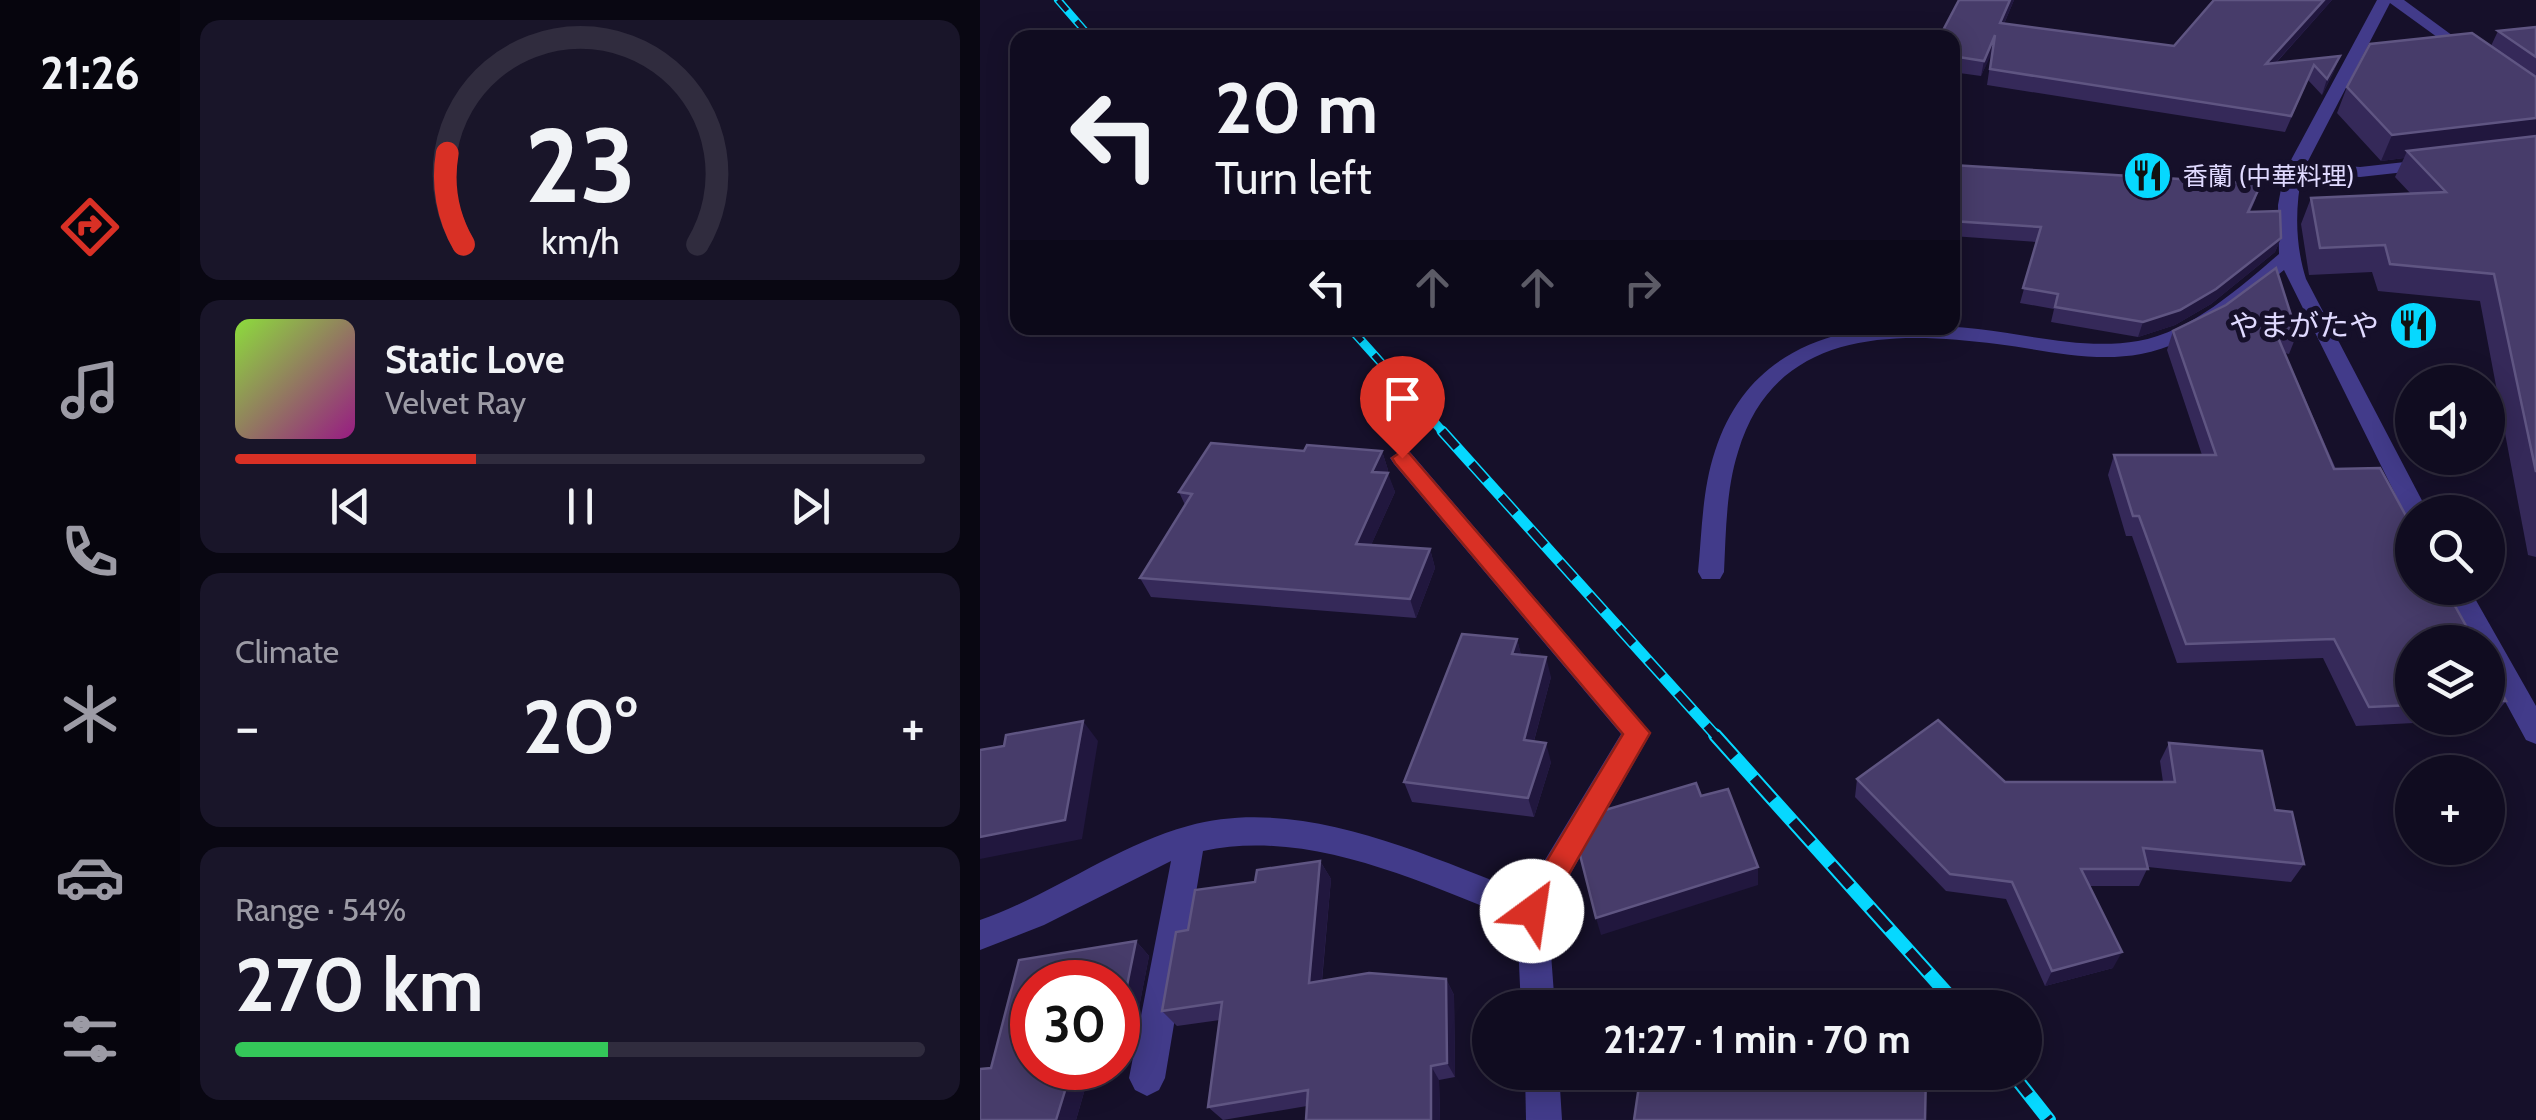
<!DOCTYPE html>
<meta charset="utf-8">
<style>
:root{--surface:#100c20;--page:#191529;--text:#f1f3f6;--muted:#9c9ba5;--line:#302c3e;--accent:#d93025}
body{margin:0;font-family:Cabin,"Noto Sans JP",sans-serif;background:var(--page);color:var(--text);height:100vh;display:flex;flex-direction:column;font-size:38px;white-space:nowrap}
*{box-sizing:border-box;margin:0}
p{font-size:32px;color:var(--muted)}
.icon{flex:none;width:55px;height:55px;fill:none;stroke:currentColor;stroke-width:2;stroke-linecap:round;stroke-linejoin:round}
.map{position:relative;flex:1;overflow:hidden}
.side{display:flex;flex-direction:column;gap:20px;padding:20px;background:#090712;width:800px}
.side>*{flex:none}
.hud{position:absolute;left:30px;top:30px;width:950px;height:305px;border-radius:20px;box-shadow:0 5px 25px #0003,0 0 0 2px var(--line);background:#100c20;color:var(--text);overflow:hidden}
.controls{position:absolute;left:1415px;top:365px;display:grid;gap:20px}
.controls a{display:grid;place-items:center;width:110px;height:110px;border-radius:50%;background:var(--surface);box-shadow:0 5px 25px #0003,0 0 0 2px var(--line);font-size:50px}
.speed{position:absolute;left:30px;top:960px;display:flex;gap:20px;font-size:50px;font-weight:700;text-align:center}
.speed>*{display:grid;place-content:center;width:130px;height:130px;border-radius:50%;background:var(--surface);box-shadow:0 5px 25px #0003,0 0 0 2px var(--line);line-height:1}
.speed .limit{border:15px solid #d22;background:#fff;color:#111}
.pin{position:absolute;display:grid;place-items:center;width:85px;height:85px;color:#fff;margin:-102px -42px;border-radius:50% 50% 50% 0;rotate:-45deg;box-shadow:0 0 10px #0007}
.pin .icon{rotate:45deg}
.me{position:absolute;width:110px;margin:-55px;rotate:31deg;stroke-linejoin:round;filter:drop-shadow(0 0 8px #0008)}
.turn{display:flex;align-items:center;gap:35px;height:210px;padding:0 40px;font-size:45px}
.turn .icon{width:130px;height:130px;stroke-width:2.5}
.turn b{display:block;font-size:70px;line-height:85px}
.lanes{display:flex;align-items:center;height:95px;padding:0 40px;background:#0003;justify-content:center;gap:50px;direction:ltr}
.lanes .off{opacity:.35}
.big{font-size:75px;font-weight:800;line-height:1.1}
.side .tile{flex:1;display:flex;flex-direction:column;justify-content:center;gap:15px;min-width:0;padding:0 35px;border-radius:20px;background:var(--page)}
.side .dial{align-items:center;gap:0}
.dial svg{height:260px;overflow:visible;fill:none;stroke:var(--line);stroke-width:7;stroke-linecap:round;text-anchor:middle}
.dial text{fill:var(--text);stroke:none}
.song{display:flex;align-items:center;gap:30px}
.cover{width:120px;height:120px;border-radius:15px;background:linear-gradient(135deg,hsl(90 70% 55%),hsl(310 70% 35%))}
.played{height:10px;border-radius:5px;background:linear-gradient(90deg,var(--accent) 35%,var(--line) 35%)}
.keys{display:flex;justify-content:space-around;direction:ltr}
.heat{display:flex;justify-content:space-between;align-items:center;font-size:55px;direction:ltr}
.charge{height:15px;border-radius:8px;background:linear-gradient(90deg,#34c759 54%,var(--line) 0)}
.trip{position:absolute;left:492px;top:990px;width:570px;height:100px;border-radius:50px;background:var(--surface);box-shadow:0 5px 25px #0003,0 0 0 2px var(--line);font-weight:800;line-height:100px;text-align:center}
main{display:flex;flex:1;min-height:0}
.tab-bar{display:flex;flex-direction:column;width:180px;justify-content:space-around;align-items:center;background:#06050d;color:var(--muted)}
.tab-bar .icon{width:70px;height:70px}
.tab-bar .selected{color:var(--accent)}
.tab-bar b{font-size:45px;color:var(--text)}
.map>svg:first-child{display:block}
</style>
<main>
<nav class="tab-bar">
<b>21:26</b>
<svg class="icon selected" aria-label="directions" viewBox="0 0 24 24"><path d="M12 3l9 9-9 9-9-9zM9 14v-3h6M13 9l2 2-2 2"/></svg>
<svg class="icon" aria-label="music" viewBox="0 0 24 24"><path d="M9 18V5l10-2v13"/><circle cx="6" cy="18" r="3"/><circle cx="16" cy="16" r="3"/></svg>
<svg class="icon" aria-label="phone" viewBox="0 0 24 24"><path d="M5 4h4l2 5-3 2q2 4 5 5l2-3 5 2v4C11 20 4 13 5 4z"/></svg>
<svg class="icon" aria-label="climate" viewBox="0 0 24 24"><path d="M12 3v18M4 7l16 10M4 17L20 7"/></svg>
<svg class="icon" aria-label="car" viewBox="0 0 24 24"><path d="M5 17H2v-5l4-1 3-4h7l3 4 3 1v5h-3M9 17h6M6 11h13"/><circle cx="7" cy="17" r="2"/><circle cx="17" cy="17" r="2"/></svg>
<svg class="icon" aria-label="filters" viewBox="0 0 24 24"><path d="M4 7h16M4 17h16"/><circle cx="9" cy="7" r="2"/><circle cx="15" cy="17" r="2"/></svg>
</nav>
<section class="side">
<div class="tile dial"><svg viewBox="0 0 100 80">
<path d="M14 69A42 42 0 1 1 86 69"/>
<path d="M14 69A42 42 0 0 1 9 41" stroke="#d93025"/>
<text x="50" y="56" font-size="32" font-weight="700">23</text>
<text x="50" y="72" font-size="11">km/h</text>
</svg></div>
<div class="tile">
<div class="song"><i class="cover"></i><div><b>Static Love</b><p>Velvet Ray</p></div></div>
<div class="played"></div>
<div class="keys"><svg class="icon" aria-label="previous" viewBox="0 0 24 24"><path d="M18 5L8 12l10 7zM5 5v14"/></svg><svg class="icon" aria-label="pause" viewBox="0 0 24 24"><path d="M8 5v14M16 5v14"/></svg><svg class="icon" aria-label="next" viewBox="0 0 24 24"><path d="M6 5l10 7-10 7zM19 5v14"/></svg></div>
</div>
<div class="tile"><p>Climate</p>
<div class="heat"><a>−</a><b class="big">20°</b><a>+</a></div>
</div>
<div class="tile"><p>Range · 54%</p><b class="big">270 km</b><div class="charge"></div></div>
</section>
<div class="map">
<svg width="1556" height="1120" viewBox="0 0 1556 1120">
<rect width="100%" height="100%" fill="#16102a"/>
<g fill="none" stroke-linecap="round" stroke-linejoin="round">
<!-- minor -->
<g fill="#423b8a" fill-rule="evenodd">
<path d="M1397,0H1424L1499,55L1486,58L1410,3L1327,163L1380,167L1452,159L1461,164L1452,169L1380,177L1322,173C1315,209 1315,244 1326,279L1448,512H1432V520L1427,518L1304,270C1262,305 1216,343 1161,354C1113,363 1065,350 1017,344C914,331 795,328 758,452C746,490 746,532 744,572L740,579H722L718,572C722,532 722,490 735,451C774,330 891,317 998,329C1050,335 1105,350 1158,341C1211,332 1259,288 1299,254L1298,205L1304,173Z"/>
<path d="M422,450L430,452L671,733L568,913L575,1008H541L537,920C440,882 329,828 223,851L185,1078L179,1090L167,1096L155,1090L149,1078L191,861L64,925L0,950V920C72,895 135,846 208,826C319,795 442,854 545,893L641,734L414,464L410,458Z"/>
<path d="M1463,588H1489L1556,706V744L1546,740L1508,670V642H1493Z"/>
<path d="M545,1072H579L582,1120H546Z"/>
</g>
<defs>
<path id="rail-far3" d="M78,0L111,38"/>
<path id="rail-far2" d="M370,328L464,433"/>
<path id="rail-far1" d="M462,431L737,737"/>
<g id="rail">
<path d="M735,735L980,1008"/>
<path d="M1031,1072L1069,1120"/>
</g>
</defs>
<!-- rail-far3 casing -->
<use href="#rail-far3" stroke="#06d8ff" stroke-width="8"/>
<!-- rail-far2 casing -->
<use href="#rail-far2" stroke="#06d8ff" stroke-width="9"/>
<!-- rail-far1 casing -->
<use href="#rail-far1" stroke="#06d8ff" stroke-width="11"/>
<!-- rail casing -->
<use href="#rail" stroke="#06d8ff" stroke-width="14"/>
<!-- rail-far3 -->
<use href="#rail-far3" stroke="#16102a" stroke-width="5" stroke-dasharray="14" stroke-linecap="butt"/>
<!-- rail-far2 -->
<use href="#rail-far2" stroke="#16102a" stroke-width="6" stroke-dasharray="18" stroke-linecap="butt"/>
<!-- rail-far1 -->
<use href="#rail-far1" stroke="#16102a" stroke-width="8" stroke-dasharray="22" stroke-linecap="butt"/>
<!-- rail -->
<use href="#rail" stroke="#16102a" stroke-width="10" stroke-dasharray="29" stroke-linecap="butt"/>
</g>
<!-- wall -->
<g fill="#352959">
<path d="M979,0H1034L1024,24L1194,46L1234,0H1352L1296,63L1360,56L1354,71L1342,95L1328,80L1305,132L1007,85L1012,51L1001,76L972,72V38Z"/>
<path d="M1556,27V557L1548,555L1500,301L1398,291L1392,272L1329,275L1321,224L1331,198L1431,194L1415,177L1424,158L1401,161L1357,113L1367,87L1511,46L1518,31Z"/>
<path d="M972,165L1276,198L1270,212L1301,238L1295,252L1231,304L1195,325L1158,337L1071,322L1074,309L1040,303L1057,242L972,236Z"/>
<path d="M1246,305L1317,334L1309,354L1305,353L1432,642V718H1508V666L1526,701L1511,719L1376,726L1343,658L1197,663L1152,536H1146L1128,475L1134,455H1222L1187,350L1193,331Z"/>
<path d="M324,451H402L408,470L407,473L415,492L391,545L450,549L455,568L436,618L171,597L160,578L205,505L199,492Z"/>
<path d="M537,639L541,655L571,677L554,741L571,762L554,817L432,802L424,782Z"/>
<path d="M1189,743L1295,810L1324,864L1311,882L1168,867L1159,886H1110L1133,968L1065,986L1026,899L966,891L875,797L877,779L1025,782H1183L1180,761Z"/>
<path d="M340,861L351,879L342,981L466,979L474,995L475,1077L459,1080L460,1120H326L327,1106L243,1120L228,1107L240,1020L197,1026L182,1011L208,930Z"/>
<path d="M156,941L169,956L154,1033L138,1035V982H52V1068H111L96,1120H0V1069L11,1068L39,960Z"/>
</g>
<!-- shaded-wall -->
<g fill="#21173e">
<path d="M1030,0H1034L1018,38L1020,23Z"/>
<path d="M1344,0H1352L1281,79L1286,64Z"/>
<path d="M1015,35L1013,51L1001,76L1004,61Z"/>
<path d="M1360,56L1354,71L1342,95L1347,79Z"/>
<path d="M1556,118V142L1427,151L1424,158L1401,161L1412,135Z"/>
<path d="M1301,238L1295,252L1231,304L1195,325L1158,337L1163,322Z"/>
<path d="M402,451L408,470L399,491L392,472Z"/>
<path d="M408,473L415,492L383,563L376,544Z"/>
<path d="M450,549L455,568L436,618L430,599Z"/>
<path d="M537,639L542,659L532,654Z"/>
<path d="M566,657L571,677L549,759L544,740Z"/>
<path d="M103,721L118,741L102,839L0,859V837Z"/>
<path d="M566,743L571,762L554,817L548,798Z"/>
<path d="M340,861L351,879L340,999L329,983Z"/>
<path d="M778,867V885L621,935L616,918Z"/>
<path d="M156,941L169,956L154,1033L140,1020Z"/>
<path d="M1142,952L1133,968L1065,986L1072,971Z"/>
<path d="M466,979L474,995L475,1077L467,1063Z"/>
<path d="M451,1066L459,1080L460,1120H451Z"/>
<path d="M92,1068H111L96,1120H76Z"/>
</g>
<!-- building -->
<g fill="#473c6a" stroke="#5f5582" stroke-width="2.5">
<path d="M979,0H1030L1020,23L1194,46L1234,0H1344L1286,64L1360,56L1347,79L1334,65L1311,116L1010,69L1015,35L1004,61L972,56V38H959Z"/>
<path d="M1556,27V57L1518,31Z"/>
<path d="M1492,33L1556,77V118L1412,135L1367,87L1390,44Z"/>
<path d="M1556,136V472L1514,274L1410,264L1405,245L1340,248L1331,198L1466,192L1427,151Z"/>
<path d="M972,165L1281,184L1268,212L1300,211L1301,238L1236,289L1200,310L1163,322L1075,307L1078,294L1043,288L1061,227L972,221Z"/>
<path d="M1296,268L1317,334L1296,333L1354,469L1400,468L1432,527V588H1465L1495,642H1432V705L1389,707L1354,639L1206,644L1159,516H1153L1134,455H1236L1193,331L1246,305Z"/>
<path d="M231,443L324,451L327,445L402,451L392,472L408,473L376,544L450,549L430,599L160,578L212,494L199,492Z"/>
<path d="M482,634L537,639L532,654L566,657L544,740L566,743L548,798L424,782Z"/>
<path d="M1508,666L1526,701H1508Z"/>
<path d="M958,720L1025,782H1195L1189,743L1282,751L1295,810L1312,812L1324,864L1163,848L1168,869H1101L1142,952L1072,971L1032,882L970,874L877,779Z"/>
<path d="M103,721L85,820L0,837V750L24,746L26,735Z"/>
<path d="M716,783L721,796L748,789L778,867L616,918L597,843L615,813Z"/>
<path d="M340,861L329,983L389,973L466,979L467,1063L451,1066V1120H326L328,1090L228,1107L242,1002L182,1011L196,932L208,930L215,890L275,882L277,870Z"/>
<path d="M156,941L140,1020H138V982H52V1068H92L76,1120H0V1069L11,1068L39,960Z"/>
<path d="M705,998L795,1008H704Z"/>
<path d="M661,1072H946L945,1120H654Z"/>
</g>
<!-- route -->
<path fill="#d93025" stroke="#8d1f18" stroke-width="2.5" d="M422,451L429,453L670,733L562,921L552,925L542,921L538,911L542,902L643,734L415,463L412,458Z"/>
<!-- icons -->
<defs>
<symbol id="restaurant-disc" viewBox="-11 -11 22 22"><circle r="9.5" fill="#06d8ff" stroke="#16102a"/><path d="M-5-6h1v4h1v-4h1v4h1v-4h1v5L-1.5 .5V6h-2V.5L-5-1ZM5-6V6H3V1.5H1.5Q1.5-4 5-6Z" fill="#111"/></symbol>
</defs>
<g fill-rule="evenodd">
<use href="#restaurant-disc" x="1140" y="148" width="55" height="55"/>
<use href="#restaurant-disc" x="1406" y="298" width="55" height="55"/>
</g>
<g text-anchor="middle" stroke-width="10" stroke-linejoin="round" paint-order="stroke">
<!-- far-poi labels -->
<g font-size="25" fill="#e0daff" stroke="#16102a" text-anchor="start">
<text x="1203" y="185">香蘭 (中華料理)</text>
</g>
<!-- poi labels -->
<g font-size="30" fill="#e0daff" stroke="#16102a" text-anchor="end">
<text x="1399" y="336">やまがたや</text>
</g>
</g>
</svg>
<div class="controls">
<a><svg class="icon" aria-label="sound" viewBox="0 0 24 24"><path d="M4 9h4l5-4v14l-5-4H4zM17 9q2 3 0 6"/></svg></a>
<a><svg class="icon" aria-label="search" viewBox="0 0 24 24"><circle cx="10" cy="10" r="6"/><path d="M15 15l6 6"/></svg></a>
<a><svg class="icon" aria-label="layers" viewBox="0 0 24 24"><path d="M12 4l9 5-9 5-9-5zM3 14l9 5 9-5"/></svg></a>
<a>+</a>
</div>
<div class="speed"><div class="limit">30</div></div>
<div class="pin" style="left:422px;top:458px;background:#d93025"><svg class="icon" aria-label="arrive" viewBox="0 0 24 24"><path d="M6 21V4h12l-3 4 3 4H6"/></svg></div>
<svg class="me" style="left:552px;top:911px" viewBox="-20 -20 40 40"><circle r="19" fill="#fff"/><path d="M0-13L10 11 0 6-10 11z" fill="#d93025"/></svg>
<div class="trip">21:27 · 1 min · 70 m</div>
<div class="hud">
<div class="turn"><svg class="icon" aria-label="left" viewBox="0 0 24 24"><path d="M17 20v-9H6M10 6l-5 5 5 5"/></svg><div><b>20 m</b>Turn left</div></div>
<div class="lanes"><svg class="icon" aria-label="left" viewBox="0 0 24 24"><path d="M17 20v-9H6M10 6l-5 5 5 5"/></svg><svg class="icon off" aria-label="ahead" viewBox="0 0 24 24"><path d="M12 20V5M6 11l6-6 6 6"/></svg><svg class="icon off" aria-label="ahead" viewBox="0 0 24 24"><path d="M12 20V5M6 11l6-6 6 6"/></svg><svg class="icon off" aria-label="right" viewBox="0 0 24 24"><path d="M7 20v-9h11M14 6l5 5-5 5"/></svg></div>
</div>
</div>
</main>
